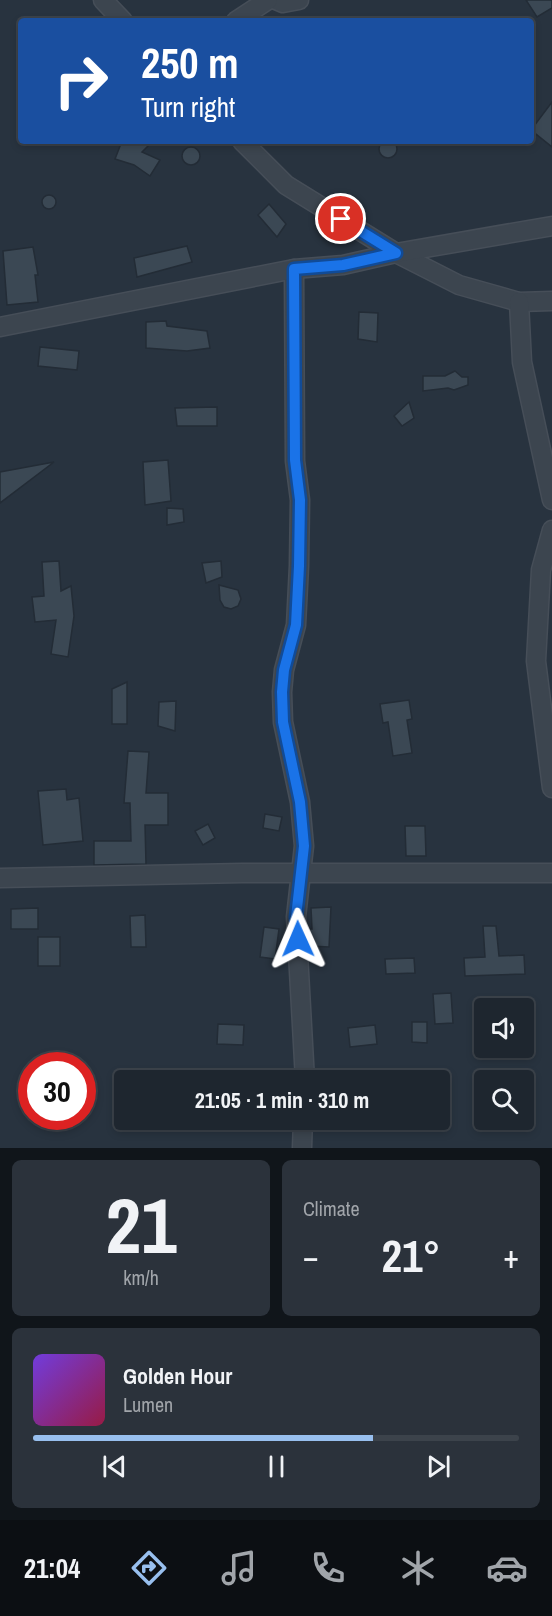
<!DOCTYPE html>
<meta charset="utf-8">
<style>
:root{--surface:#1e262f;--page:#2b323b;--text:#f1f3f6;--muted:#a1a5aa;--line:#3c434b;--accent:#98bfee}
body{margin:0;font-family:"Archivo Narrow",sans-serif;background:var(--page);color:var(--text);height:100vh;display:flex;flex-direction:column;font-size:22px;white-space:nowrap}
*{box-sizing:border-box;margin:0}
p{font-size:20px;color:var(--muted)}
.icon{flex:none;width:33px;height:33px;fill:none;stroke:currentColor;stroke-width:2;stroke-linecap:round;stroke-linejoin:round}
.map{position:relative;height:1148px;overflow:hidden}
.drawer{display:flex;flex-direction:column;gap:12px;padding:12px;background:#10151a;flex:1}
.drawer>*{flex:none}
.banner{position:absolute;left:18px;top:18px;width:516px;height:126px;border-radius:6px;box-shadow:0 3px 9px #0003,0 0 0 2px var(--line);background:#1a4fa0;color:#fff;overflow:hidden}
.buttons{position:absolute;left:474px;top:998px;display:grid;gap:12px}
.buttons a{display:grid;place-items:center;width:60px;height:60px;border-radius:6px;background:var(--surface);box-shadow:0 3px 9px #0003,0 0 0 2px var(--line);font-size:30px}
.speed{position:absolute;left:18px;top:1052px;display:flex;gap:12px;font-size:30px;font-weight:700;text-align:center}
.speed>*{display:grid;place-content:center;width:78px;height:78px;border-radius:50%;background:var(--surface);box-shadow:0 3px 9px #0003,0 0 0 2px var(--line);line-height:1}
.speed .limit{border:9px solid #d22;background:#fff;color:#111}
.pin{position:absolute;display:grid;place-items:center;width:51px;height:51px;color:#fff;margin:-26px;border:3px solid #fff;border-radius:50%;box-shadow:0 2px 6px #0007}
.me{position:absolute;width:66px;margin:-33px;rotate:359deg;stroke-linejoin:round;filter:drop-shadow(0 0 4px #0008)}
.turn{display:flex;align-items:center;gap:21px;height:126px;padding:0 24px;font-size:27px}
.turn .icon{width:78px;height:78px;stroke-width:2.5}
.turn b{display:block;font-size:42px;line-height:51px}
.big{font-size:45px;font-weight:700;line-height:1.1}
.drawer .tile{flex:1;display:flex;flex-direction:column;justify-content:center;gap:9px;min-width:0;padding:0 21px;border-radius:9px;background:var(--page)}
.drawer .dial{align-items:center;gap:0}
.dial b{font-size:78px;line-height:1}
.song{display:flex;align-items:center;gap:18px}
.cover{width:72px;height:72px;border-radius:9px;background:linear-gradient(135deg,hsl(260 70% 55%),hsl(340 70% 35%))}
.played{height:6px;border-radius:3px;background:linear-gradient(90deg,var(--accent) 70%,var(--line) 70%)}
.keys{display:flex;justify-content:space-around;direction:ltr}
.heat{display:flex;justify-content:space-between;align-items:center;font-size:33px;direction:ltr}
.drawer .tiles{flex:1;display:grid;gap:12px;grid-template-columns:1fr 1fr}
.tile:last-child{grid-column:span 2}
.trip{position:absolute;left:114px;top:1070px;width:336px;height:60px;border-radius:6px;background:var(--surface);box-shadow:0 3px 9px #0003,0 0 0 2px var(--line);font-weight:700;line-height:60px;text-align:center}
.tabs{display:flex;height:96px;justify-content:space-around;align-items:center;background:#0c0f13;color:var(--muted)}
.tabs .icon{width:42px;height:42px}
.tabs .current{color:var(--accent)}
.tabs b{font-size:27px;color:var(--text)}
.map>svg:first-child{display:block}
</style>
<div class="map">
<svg width="552" height="1148" viewBox="0 0 552 1148">
<rect width="100%" height="100%" fill="#28333f"/>
<!-- building -->
<g fill="#3b4854" stroke="#232c36" stroke-width="1.5">
<path d="M526,0H552V8L537,17Z"/>
<path d="M552,102V147L531,130Z"/>
<circle cx="388" cy="149" r="9"/>
<path d="M122,141H153L142,152L160,160L150,176L134,165L115,159Z"/>
<circle cx="191" cy="156" r="9"/>
<circle cx="49" cy="202" r="7"/>
<path d="M269,204L286,224L277,237L258,215Z"/>
<path d="M187,246L192,262L137,277L134,258Z"/>
<path d="M33,247L38,275H35L38,302L7,305L3,251Z"/>
<path d="M359,312L378,313L377,342L358,339Z"/>
<path d="M166,321L167,326L207,331L210,348L187,351L146,348V322Z"/>
<path d="M40,347L79,351L77,370L38,366Z"/>
<path d="M455,371L462,377H468V385L454,390L448,388L423,391V376H445Z"/>
<path d="M409,402L414,418L402,426L394,416Z"/>
<path d="M217,407V426H177L175,408Z"/>
<path d="M168,460L171,501L145,505L143,462Z"/>
<path d="M54,462L0,503V472Z"/>
<path d="M167,508L183,509L184,522L167,525Z"/>
<path d="M59,561L61,591L71,586L74,616L68,657L51,654L56,620L35,622L32,597L44,596L42,562Z"/>
<path d="M221,561L222,577L206,583L202,563Z"/>
<path d="M219,585L238,590L241,599L238,606L231,609L224,607L220,600Z"/>
<path d="M127,682V724H112V689Z"/>
<path d="M409,700L412,719L407,720L412,753L393,756L388,722L383,723L380,704Z"/>
<path d="M176,701L175,731L158,726L159,702Z"/>
<path d="M128,751L149,752L146,793H168V825H145L146,864L94,865V841H131L130,803H124Z"/>
<path d="M66,789L67,800L79,798L83,841L43,845L38,791Z"/>
<path d="M265,814L282,817L279,831L263,828Z"/>
<path d="M208,824L215,838L203,845L195,831Z"/>
<path d="M405,826H425L426,856H406Z"/>
<path d="M331,907L329,947L310,946L308,929H312L311,908Z"/>
<path d="M38,908V929H11V909Z"/>
<path d="M145,915L146,947H131L130,916Z"/>
<path d="M483,926H496L499,956L524,955L525,974L465,976L464,958L485,957Z"/>
<path d="M264,927L279,929L275,959L260,957Z"/>
<rect x="38" y="937" width="22" height="29"/>
<path d="M414,958L415,973L386,974L385,959Z"/>
<path d="M451,993L453,1023L435,1024L433,994Z"/>
<path d="M412,1022H427V1043L412,1042Z"/>
<path d="M218,1024L244,1025L243,1045L217,1044Z"/>
<path d="M375,1025L377,1044L350,1047L348,1028Z"/>
</g>
<g fill="none" stroke-linecap="round" stroke-linejoin="round">
<defs>
<g id="minor">
<path d="M103,0L123,21"/>
<path d="M276,0L283,3L299,0"/>
<path d="M236,21L268,0"/>
<path d="M242,141L286,185L396,253L459,285L519,302L552,301"/>
<path d="M294,269L295,461L300,500L299,566L296,625L284,670L282,692L283,722L300,802L304,846L296,917L305,1080"/>
<path d="M519,302L522,362L552,500"/>
<path d="M0,327L294,269L343,265L396,253L552,226"/>
<path d="M552,530L541,570L536,661L552,788"/>
<path d="M0,878L242,873H552"/>
<path d="M302,1148L303,1119"/>
</g>
</defs>
<!-- minor casing -->
<use href="#minor" stroke="#464e58" stroke-width="21"/>
<!-- minor -->
<use href="#minor" stroke="#3c454f" stroke-width="18"/>
</g>
<g fill="none" stroke-linecap="round" stroke-linejoin="round">
<defs>
<path id="route" d="M298,939L296,917L304,846L300,802L283,722L282,692L284,670L296,625L299,566L300,500L295,460L294,269L343,265L396,253L341,219"/>
</defs>
<!-- route casing -->
<use href="#route" stroke="#114b97" stroke-width="15"/>
<!-- route -->
<use href="#route" stroke="#1a73e8" stroke-width="10"/>
</g>
</svg>
<div class="buttons">
<a><svg class="icon" aria-label="sound" viewBox="0 0 24 24"><path d="M4 9h4l5-4v14l-5-4H4zM17 9q2 3 0 6"/></svg></a>
<a><svg class="icon" aria-label="search" viewBox="0 0 24 24"><circle cx="10" cy="10" r="6"/><path d="M15 15l6 6"/></svg></a>
</div>
<div class="speed"><div class="limit">30</div></div>
<div class="pin" style="left:341px;top:219px;background:#d93025"><svg class="icon" aria-label="arrive" viewBox="0 0 24 24"><path d="M6 21V4h12l-3 4 3 4H6"/></svg></div>
<svg class="me" style="left:298px;top:939px" viewBox="-20 -20 40 40"><path d="M0-17L14 15 0 8-14 15z" fill="#1a73e8" stroke="#fff" stroke-width="4"/></svg>
<div class="trip">21:05 · 1 min · 310 m</div>
<div class="banner">
<div class="turn"><svg class="icon" aria-label="right" viewBox="0 0 24 24"><path d="M7 20v-9h11M14 6l5 5-5 5"/></svg><div><b>250 m</b>Turn right</div></div>
</div>
</div>
<section class="drawer">
<div class="tiles">
<div class="tile dial"><b>21</b><p>km/h</p></div>
<div class="tile"><p>Climate</p>
<div class="heat"><a>−</a><b class="big">21°</b><a>+</a></div>
</div>
<div class="tile">
<div class="song"><i class="cover"></i><div><b>Golden Hour</b><p>Lumen</p></div></div>
<div class="played"></div>
<div class="keys"><svg class="icon" aria-label="previous" viewBox="0 0 24 24"><path d="M18 5L8 12l10 7zM5 5v14"/></svg><svg class="icon" aria-label="pause" viewBox="0 0 24 24"><path d="M8 5v14M16 5v14"/></svg><svg class="icon" aria-label="next" viewBox="0 0 24 24"><path d="M6 5l10 7-10 7zM19 5v14"/></svg></div>
</div>
</div>
</section>
<nav class="tabs">
<b>21:04</b>
<svg class="icon current" aria-label="directions" viewBox="0 0 24 24"><path d="M12 3l9 9-9 9-9-9zM9 14v-3h6M13 9l2 2-2 2"/></svg>
<svg class="icon" aria-label="music" viewBox="0 0 24 24"><path d="M9 18V5l10-2v13"/><circle cx="6" cy="18" r="3"/><circle cx="16" cy="16" r="3"/></svg>
<svg class="icon" aria-label="phone" viewBox="0 0 24 24"><path d="M5 4h4l2 5-3 2q2 4 5 5l2-3 5 2v4C11 20 4 13 5 4z"/></svg>
<svg class="icon" aria-label="climate" viewBox="0 0 24 24"><path d="M12 3v18M4 7l16 10M4 17L20 7"/></svg>
<svg class="icon" aria-label="car" viewBox="0 0 24 24"><path d="M5 17H2v-5l4-1 3-4h7l3 4 3 1v5h-3M9 17h6M6 11h13"/><circle cx="7" cy="17" r="2"/><circle cx="17" cy="17" r="2"/></svg>
</nav>
